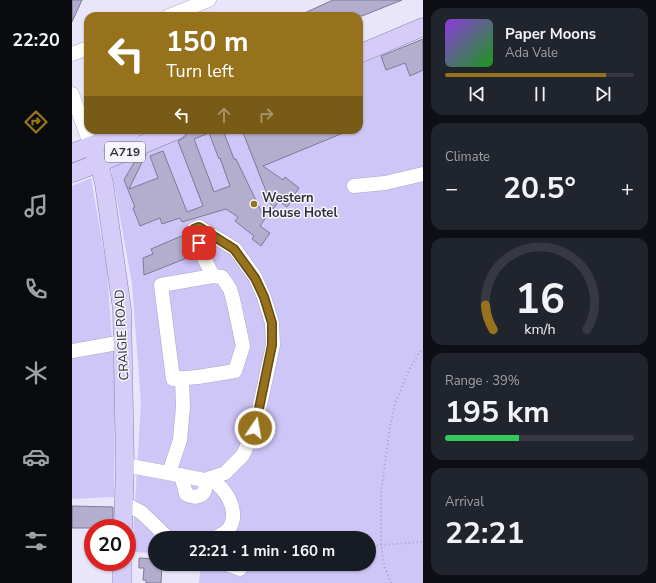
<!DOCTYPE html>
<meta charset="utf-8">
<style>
:root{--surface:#171b24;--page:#20242c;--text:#f1f3f6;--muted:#9ea1a6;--line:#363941;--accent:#97721c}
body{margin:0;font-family:"Nunito Sans",sans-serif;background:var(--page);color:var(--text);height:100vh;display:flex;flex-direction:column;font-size:15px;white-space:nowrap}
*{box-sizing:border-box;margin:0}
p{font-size:13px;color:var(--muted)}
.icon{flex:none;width:22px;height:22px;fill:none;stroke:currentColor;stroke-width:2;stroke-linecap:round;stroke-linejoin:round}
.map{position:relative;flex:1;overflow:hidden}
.sheet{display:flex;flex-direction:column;gap:8px;padding:8px;background:#0d0f14;width:233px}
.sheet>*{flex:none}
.top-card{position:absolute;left:12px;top:12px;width:279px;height:122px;border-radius:12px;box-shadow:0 1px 3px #0004;background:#97721c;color:#fff;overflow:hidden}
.speed{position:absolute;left:12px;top:519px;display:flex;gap:8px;font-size:20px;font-weight:700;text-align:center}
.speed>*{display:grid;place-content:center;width:52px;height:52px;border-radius:50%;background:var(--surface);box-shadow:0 1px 3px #0004;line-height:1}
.speed .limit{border:6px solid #d22;background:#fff;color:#111}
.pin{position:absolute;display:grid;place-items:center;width:34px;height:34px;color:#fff;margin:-17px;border-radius:8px;box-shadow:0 2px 6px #0006}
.me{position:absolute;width:44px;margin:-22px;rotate:12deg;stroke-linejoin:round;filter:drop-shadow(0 0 3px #0008)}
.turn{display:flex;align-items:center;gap:14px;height:84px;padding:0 16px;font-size:18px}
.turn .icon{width:52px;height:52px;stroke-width:2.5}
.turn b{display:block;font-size:28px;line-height:34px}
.lanes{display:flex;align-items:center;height:38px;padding:0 16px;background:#0003;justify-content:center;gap:20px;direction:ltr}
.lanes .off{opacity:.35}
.big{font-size:30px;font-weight:700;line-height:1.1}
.sheet .widget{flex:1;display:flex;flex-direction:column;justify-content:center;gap:6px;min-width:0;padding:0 14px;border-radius:12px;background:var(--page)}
.sheet .dial{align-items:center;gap:0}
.dial svg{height:104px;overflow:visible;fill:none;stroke:var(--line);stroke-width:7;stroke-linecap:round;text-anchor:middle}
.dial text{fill:var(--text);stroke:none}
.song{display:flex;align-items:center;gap:12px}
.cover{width:48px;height:48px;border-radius:6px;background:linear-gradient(135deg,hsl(270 70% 55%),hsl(120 70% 35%))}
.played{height:4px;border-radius:2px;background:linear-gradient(90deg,var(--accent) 85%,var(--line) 85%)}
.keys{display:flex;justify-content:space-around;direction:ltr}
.heat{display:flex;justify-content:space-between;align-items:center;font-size:22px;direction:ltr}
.charge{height:6px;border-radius:3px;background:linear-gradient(90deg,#34c759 39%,var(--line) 0)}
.trip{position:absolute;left:76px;top:531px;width:228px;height:40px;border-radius:20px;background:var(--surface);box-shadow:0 1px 3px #0004;font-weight:700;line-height:40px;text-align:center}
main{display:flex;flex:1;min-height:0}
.tabs{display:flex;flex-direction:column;width:72px;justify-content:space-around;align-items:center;background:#090b0e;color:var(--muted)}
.tabs .icon{width:28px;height:28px}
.tabs .active{color:var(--accent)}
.tabs b{font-size:18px;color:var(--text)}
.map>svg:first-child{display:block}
</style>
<main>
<nav class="tabs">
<b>22:20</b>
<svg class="icon active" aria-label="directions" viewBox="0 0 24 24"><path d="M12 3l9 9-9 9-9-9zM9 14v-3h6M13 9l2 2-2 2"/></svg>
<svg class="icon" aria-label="music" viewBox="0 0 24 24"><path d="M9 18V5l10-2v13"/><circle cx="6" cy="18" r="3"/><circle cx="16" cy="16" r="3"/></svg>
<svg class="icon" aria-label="phone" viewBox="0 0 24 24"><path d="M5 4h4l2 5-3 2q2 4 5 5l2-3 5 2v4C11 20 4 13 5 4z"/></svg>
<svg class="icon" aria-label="climate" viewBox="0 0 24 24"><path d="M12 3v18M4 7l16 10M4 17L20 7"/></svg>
<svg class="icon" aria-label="car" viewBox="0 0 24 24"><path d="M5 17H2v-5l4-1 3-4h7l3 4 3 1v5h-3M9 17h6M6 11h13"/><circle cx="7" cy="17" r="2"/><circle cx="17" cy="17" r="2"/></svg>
<svg class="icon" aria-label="filters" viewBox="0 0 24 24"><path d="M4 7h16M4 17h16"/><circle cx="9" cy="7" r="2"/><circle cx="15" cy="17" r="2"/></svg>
</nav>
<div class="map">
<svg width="351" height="583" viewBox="0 0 351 583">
<rect width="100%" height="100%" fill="#e9e6fb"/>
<!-- green -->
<g fill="#cfc6f8">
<path d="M351,39V583H127L128,571L121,564H297V538H83V553L60,552L69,403L60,284L38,162L121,130H287V64Z"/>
<path d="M19,178L35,270L43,384L42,497L0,499V186Z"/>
</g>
<!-- building -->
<g fill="#b3adce" stroke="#7f7998" fill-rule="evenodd">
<path d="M0,0H10L0,22Z"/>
<path d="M261,0H330L290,16H226Z"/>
<path d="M351,39V70L338,76L333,63L314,70L309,56Z"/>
<path d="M122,130H151L162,159H164L193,219L188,226L198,233L189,246L180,239L182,236L163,221L166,217L154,209L110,222L108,218L90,224L88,218L68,226L61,208L63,207L52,180L64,159L74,154L57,189L86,178L78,156L91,151L115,212L131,206L106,141L113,137L115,133ZM137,133L147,159L148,158L158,186L142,192L122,139Z"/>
<path d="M170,130H276V131L191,166L211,180L213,177L227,188L220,198L221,199L215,207L207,201L201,209Z"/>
<path d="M112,235L120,256L72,275L71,258L81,254L79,249Z"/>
<path d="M0,506L41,507V528H0Z"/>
<path d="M67,558L83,559V564H90L89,583H74V580H71L72,568H67Z"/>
</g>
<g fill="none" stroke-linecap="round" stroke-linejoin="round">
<defs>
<g id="minor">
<path d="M97,16L137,0"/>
<path d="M0,54L16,48"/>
<path d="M0,94L19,146"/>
<path d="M282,186L313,183L351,174"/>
<path d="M141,276L150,277L158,289L161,299L171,346L163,371L126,377L101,379L89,285Z"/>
<path d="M0,351L51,342"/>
<path d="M53,465L133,480L153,473L171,455L183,428L201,345L200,323L192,297L183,277L163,249L127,227L122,229L132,258L141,276"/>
<path d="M97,473L108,440L111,407L110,378"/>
<path d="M109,475L114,494C120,498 130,498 133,490C134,487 133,483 133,480"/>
<path d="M138,478C143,482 148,486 152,491C163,506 167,527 147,536"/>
<path d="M52,502L61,508L69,512L96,538"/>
<path d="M154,564L168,569"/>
</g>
<g id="major">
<path d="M287,54L351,27"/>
<path d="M19,146L27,163L32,183L50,309L53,465L51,528"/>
<path d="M0,153L60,130"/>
<path d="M0,173L27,163L105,130"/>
<path d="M50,583V562"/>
</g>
</defs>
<!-- minor casing -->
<use href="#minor" stroke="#aca6c7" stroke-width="15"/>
<!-- major casing -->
<use href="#major" stroke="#8a7fb4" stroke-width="19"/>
<!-- path -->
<g stroke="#a5a3b5" stroke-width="2" stroke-dasharray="1 3" stroke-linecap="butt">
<path d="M297,547L309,545L351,542"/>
<path d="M179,568L205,564"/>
<path d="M319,583L312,565L309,545V493L318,426L323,404L337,370L347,353L351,349"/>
</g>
<!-- minor -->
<use href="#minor" stroke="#fff" stroke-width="14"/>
<!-- major -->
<use href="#major" stroke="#d6ccf8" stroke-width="18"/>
</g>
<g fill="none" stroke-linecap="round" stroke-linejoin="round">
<defs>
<path id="route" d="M127,243L122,229L127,227L162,249L183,278L192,297L200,323V345L183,428"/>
</defs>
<!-- route casing -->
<use href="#route" stroke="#624a12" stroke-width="10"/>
<!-- route -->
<use href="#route" stroke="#97721c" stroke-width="7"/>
</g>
<!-- markers -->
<circle fill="#97721c" stroke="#f6f5fc" stroke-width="1.5" cx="182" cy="204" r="4"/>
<g text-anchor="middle" stroke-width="3" stroke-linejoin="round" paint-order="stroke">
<!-- shield labels -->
<rect fill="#f6f5fc" stroke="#6c6a76" stroke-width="1" x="33" y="142" width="40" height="20" rx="3"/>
<g font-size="12" font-weight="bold" fill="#312f3c">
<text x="53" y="156">A719</text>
</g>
<!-- poi labels -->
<g font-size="13" font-weight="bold" fill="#312f3c" stroke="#f6f5fc" text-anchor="start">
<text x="190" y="202">Western<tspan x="190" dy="15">House Hotel</tspan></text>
</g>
<!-- street labels -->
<g font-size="13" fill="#312f3c" stroke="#f6f5fc">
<text transform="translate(49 335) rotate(-93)" y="5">CRAIGIE ROAD</text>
</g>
</g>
</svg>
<div class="speed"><div class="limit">20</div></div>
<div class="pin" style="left:127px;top:243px;background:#d93025"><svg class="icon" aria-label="arrive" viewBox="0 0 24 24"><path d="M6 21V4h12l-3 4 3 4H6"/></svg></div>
<svg class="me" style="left:183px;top:428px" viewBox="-20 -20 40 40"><circle r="17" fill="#97721c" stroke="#fff" stroke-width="3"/><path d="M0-11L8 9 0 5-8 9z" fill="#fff"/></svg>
<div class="trip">22:21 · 1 min · 160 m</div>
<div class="top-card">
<div class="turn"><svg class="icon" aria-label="left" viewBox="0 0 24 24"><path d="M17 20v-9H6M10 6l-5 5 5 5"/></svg><div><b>150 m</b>Turn left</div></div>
<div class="lanes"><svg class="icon" aria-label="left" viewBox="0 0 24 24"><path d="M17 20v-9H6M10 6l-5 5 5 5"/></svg><svg class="icon off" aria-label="ahead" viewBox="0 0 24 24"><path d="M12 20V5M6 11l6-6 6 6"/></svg><svg class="icon off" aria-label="right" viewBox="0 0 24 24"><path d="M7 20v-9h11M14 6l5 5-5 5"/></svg></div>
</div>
</div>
<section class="sheet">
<div class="widget">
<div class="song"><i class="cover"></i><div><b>Paper Moons</b><p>Ada Vale</p></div></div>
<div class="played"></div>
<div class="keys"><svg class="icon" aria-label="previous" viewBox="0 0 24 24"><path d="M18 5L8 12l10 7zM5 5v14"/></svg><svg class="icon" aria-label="pause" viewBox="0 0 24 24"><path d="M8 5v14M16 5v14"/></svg><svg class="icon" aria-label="next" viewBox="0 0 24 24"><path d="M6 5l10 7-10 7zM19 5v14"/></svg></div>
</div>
<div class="widget"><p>Climate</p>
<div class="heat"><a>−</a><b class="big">20.5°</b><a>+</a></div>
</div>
<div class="widget dial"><svg viewBox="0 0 100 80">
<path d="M14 69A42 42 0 1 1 86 69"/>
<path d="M14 69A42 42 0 0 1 8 50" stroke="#97721c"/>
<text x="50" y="56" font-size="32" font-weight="700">16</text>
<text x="50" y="72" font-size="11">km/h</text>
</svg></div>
<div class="widget"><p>Range · 39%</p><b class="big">195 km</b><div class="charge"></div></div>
<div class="widget"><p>Arrival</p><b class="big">22:21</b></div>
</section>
</main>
